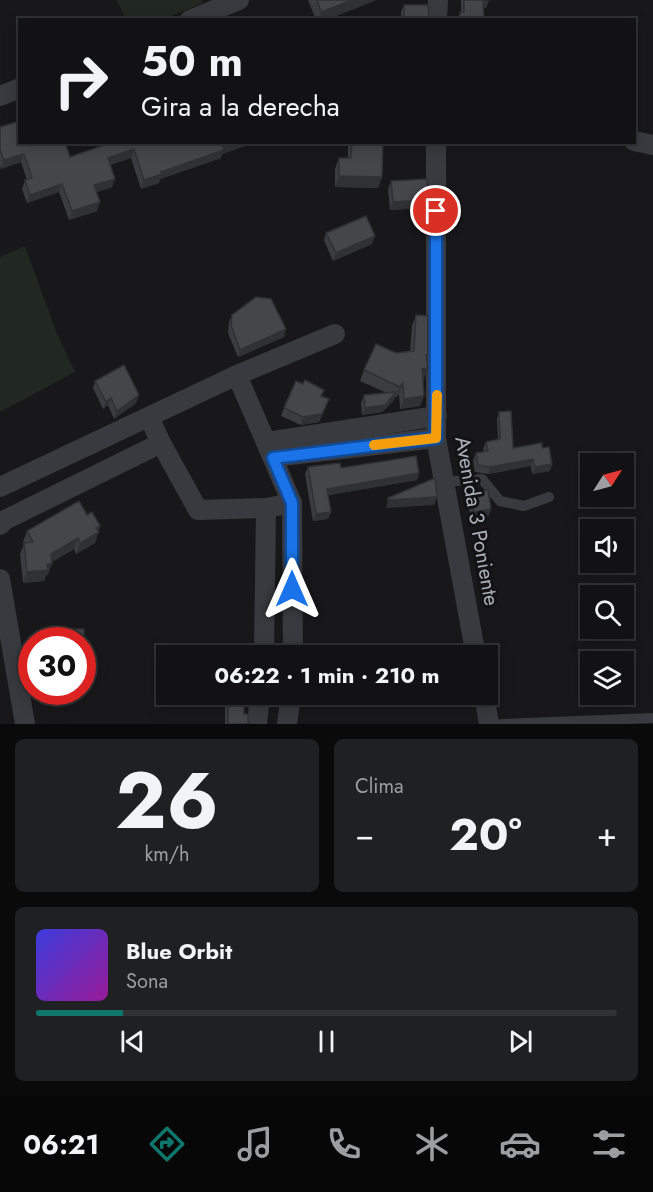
<!DOCTYPE html>
<html lang="es">
<meta charset="utf-8">
<style>
:root{--surface:#121214;--page:#1f2022;--text:#f1f3f6;--muted:#9c9ea0;--line:#313234;--accent:#0f766e}
body{margin:0;font-family:Jost,sans-serif;background:var(--page);color:var(--text);height:100vh;display:flex;flex-direction:column;font-size:22px;white-space:nowrap}
*{box-sizing:border-box;margin:0}
p{font-size:20px;color:var(--muted)}
.icon{flex:none;width:33px;height:33px;fill:none;stroke:currentColor;stroke-width:2;stroke-linecap:round;stroke-linejoin:round}
.map{position:relative;height:724px;overflow:hidden}
.details{display:flex;flex-direction:column;gap:15px;padding:15px;background:#0a0a0b;flex:1}
.details>*{flex:none}
.banner{position:absolute;left:18px;top:18px;width:618px;height:126px;border-radius:0px;box-shadow:0 3px 15px #0003,0 0 0 2px var(--line);background:#121214;color:var(--text);overflow:hidden}
.needle{width:39px;rotate:54deg}
.fabs{position:absolute;left:580px;top:453px;display:grid;gap:12px}
.fabs a{display:grid;place-items:center;width:54px;height:54px;border-radius:0px;background:var(--surface);box-shadow:0 3px 15px #0003,0 0 0 2px var(--line);font-size:30px}
.speed{position:absolute;left:18px;top:627px;display:flex;gap:12px;font-size:30px;font-weight:700;text-align:center}
.speed>*{display:grid;place-content:center;width:78px;height:78px;border-radius:50%;background:var(--surface);box-shadow:0 3px 15px #0003,0 0 0 2px var(--line);line-height:1}
.speed .limit{border:9px solid #d22;background:#fff;color:#111}
.pin{position:absolute;display:grid;place-items:center;width:51px;height:51px;color:#fff;margin:-26px;border:3px solid #fff;border-radius:50%;box-shadow:0 2px 6px #0007}
.me{position:absolute;width:66px;margin:-33px;rotate:0deg;stroke-linejoin:round;filter:drop-shadow(0 0 4px #0008)}
.turn{display:flex;align-items:center;gap:21px;height:126px;padding:0 24px;font-size:27px}
.turn .icon{width:78px;height:78px;stroke-width:2.5}
.turn b{display:block;font-size:42px;line-height:51px}
.big{font-size:45px;font-weight:700;line-height:1.1}
.details .tile{flex:1;display:flex;flex-direction:column;justify-content:center;gap:9px;min-width:0;padding:0 21px;border-radius:9px;background:var(--page)}
.details .dial{align-items:center;gap:0}
.dial b{font-size:78px;line-height:1}
.song{display:flex;align-items:center;gap:18px}
.cover{width:72px;height:72px;border-radius:9px;background:linear-gradient(135deg,hsl(240 70% 55%),hsl(300 70% 35%))}
.played{height:6px;border-radius:3px;background:linear-gradient(90deg,var(--accent) 15%,var(--line) 15%)}
.keys{display:flex;justify-content:space-around;direction:ltr}
.heat{display:flex;justify-content:space-between;align-items:center;font-size:33px;direction:ltr}
.details .tiles{flex:1;display:grid;gap:15px;grid-template-columns:1fr 1fr}
.tile:last-child{grid-column:span 2}
.trip{position:absolute;left:156px;top:645px;width:342px;height:60px;border-radius:0px;background:var(--surface);box-shadow:0 3px 15px #0003,0 0 0 2px var(--line);font-weight:700;line-height:60px;text-align:center}
.tab-bar{display:flex;height:96px;justify-content:space-around;align-items:center;background:#070708;color:var(--muted)}
.tab-bar .icon{width:42px;height:42px}
.tab-bar .active{color:var(--accent)}
.tab-bar b{font-size:27px;color:var(--text)}
.map>svg:first-child{display:block}
</style>
<div class="map">
<svg width="653" height="724" viewBox="0 0 653 724">
<rect width="100%" height="100%" fill="#18181a"/>
<!-- green -->
<g fill="#202821">
<path d="M117,0H202L203,3L164,19L126,20Z"/>
<path d="M25,246L57,334L75,372L0,412V257Z"/>
</g>
<g fill="none" stroke-linecap="round" stroke-linejoin="round">
<!-- lane -->
<g stroke="#393a3f" stroke-width="10">
<path d="M443,482L482,479L500,501L524,506L549,497"/>
<path d="M501,724L653,718"/>
</g>
<!-- street -->
<g stroke="#393a3f" stroke-width="20">
<path d="M190,20L239,0"/>
<path d="M437,20L438,0"/>
<path d="M0,96L20,88"/>
<path d="M634,141L653,145"/>
<path d="M436,142V438L476,656"/>
<path d="M237,375L292,503L293,656"/>
<path d="M149,417L161,443L198,510L266,508L292,503"/>
<path d="M267,442L437,416"/>
<path d="M273,457L436,438"/>
<path d="M0,487L237,375L335,334"/>
<path d="M0,525L5,520L161,443"/>
<path d="M0,579L25,724"/>
<path d="M264,656L266,508"/>
<path d="M484,694L489,724"/>
<path d="M257,724L260,694"/>
<path d="M287,724L291,694"/>
</g>
</g>
<!-- wall -->
<g fill="#3b3c40">
<path d="M308,0H376L326,20H316Z"/>
<path d="M461,0H489L486,8H483L484,20H457L460,12H461Z"/>
<path d="M404,5L429,20H401V12Z"/>
<path d="M0,127L70,157L113,142H257L222,154L221,158L160,179L159,183L141,189L131,158L110,165L115,179L112,187L96,192L97,211L69,220L59,192L27,203L22,189L25,180H27L21,162L1,169L0,166Z"/>
<path d="M348,142H383L382,177L378,188L335,187V169L339,158H348Z"/>
<path d="M391,181L427,200L424,208L390,210L388,189Z"/>
<path d="M326,233L372,244L333,261L324,240Z"/>
<path d="M232,315L284,337L238,357L228,333L229,322Z"/>
<path d="M416,315L427,359L428,368L423,379L424,396L420,406L400,409L399,394L396,397H395L394,400L382,412L362,415L361,403L364,395L387,393L360,381L364,370L396,353L410,351L412,326Z"/>
<path d="M95,381L139,395L136,403L114,419L108,405L103,409L93,388Z"/>
<path d="M322,396L326,407L319,422L301,425L281,416L284,408Z"/>
<path d="M499,412L513,448H542L552,464L550,471L532,474L531,466L488,474L475,472L473,461L476,453L484,452L483,449L486,442L498,440L497,419Z"/>
<path d="M308,467L341,468L417,480L328,495L331,512L328,519L313,521L305,474Z"/>
<path d="M470,493L491,509L488,517L471,520L468,501Z"/>
<path d="M87,515L100,526L95,543L76,554L74,549L52,562L48,575H46L44,581L23,583L20,554L24,544L23,542L27,531Z"/>
<path d="M48,629L82,640H45V636Z"/>
<path d="M228,702L244,714L250,724H225V708Z"/>
</g>
<!-- shaded-wall -->
<g fill="#303134">
<path d="M352,0H376L326,20H319L321,12Z"/>
<path d="M482,0H489L486,8H479Z"/>
<path d="M235,142H257L222,154L221,158L160,179L159,183L141,189L144,180L161,172Z"/>
<path d="M134,149L131,158L105,166L108,158Z"/>
<path d="M24,154L21,162L1,169L4,160Z"/>
<path d="M339,176L382,177L378,188L335,187Z"/>
<path d="M115,179L112,187L91,194L94,185Z"/>
<path d="M62,184L59,192L27,203L30,195Z"/>
<path d="M427,200L424,208L390,210L393,202Z"/>
<path d="M100,202L97,211L69,220L72,211Z"/>
<path d="M375,236L372,244L333,261L336,253Z"/>
<path d="M286,329L284,337L238,357L240,350Z"/>
<path d="M428,368L424,379H419L422,369Z"/>
<path d="M403,383L399,394L396,397L400,387Z"/>
<path d="M396,392L394,400L382,412L362,415L365,408Z"/>
<path d="M139,395L136,403L114,419L117,411Z"/>
<path d="M424,396L420,406L400,409L404,399Z"/>
<path d="M111,398L108,405L103,409L106,402Z"/>
<path d="M329,399L319,422L301,425L303,417Z"/>
<path d="M533,459L531,466L488,474L490,467Z"/>
<path d="M552,464L550,471L532,474L535,467Z"/>
<path d="M419,473L417,480L324,496L327,489Z"/>
<path d="M437,497L434,505L386,508L388,500Z"/>
<path d="M491,509L488,517L471,520L474,512Z"/>
<path d="M331,512L328,519L313,521L316,514Z"/>
<path d="M100,526L95,543L76,554L80,543L96,528Z"/>
<path d="M78,538L74,549L48,564H52L48,575H46L44,581L23,583L27,572L51,554Z"/>
</g>
<!-- building -->
<g fill="#45464a" stroke="#303134" stroke-width="1.5">
<path d="M317,0H352L321,12Z"/>
<path d="M464,0H483L484,20H460V12H464Z"/>
<path d="M404,5H428L429,20H404Z"/>
<path d="M20,121V142H65L70,157L113,142H235L223,146L224,150L161,172L162,174L144,180L134,149L108,158L115,179L94,185L100,202L72,211L62,184L30,195L25,180L32,178L24,154L4,160L0,149V127Z"/>
<path d="M352,142H383L382,177L339,176V158H351Z"/>
<path d="M427,179V200L393,202L391,181Z"/>
<path d="M366,216L375,236L336,253L326,233Z"/>
<path d="M256,297L271,299L286,329L240,350L231,325L232,315Z"/>
<path d="M416,315L428,316V355H426L428,368L422,369L424,396L404,399L403,383L400,387L364,370L376,344L396,353L414,351Z"/>
<path d="M124,365L139,395L117,411L111,398L106,402L95,381Z"/>
<path d="M305,380L324,390L321,396L329,399L322,414L303,417L284,408L296,381L303,384Z"/>
<path d="M396,392L385,405L365,408L364,395Z"/>
<path d="M511,411L513,448L542,443V448L549,447L552,464L535,467L533,459L490,467L478,465L476,453L488,451L486,442L500,439L499,412Z"/>
<path d="M416,456L419,473L327,489L331,512L316,514L308,467L340,463L341,468Z"/>
<path d="M435,478L437,497L388,500V498Z"/>
<path d="M488,490L491,509L474,512L470,493Z"/>
<path d="M79,501L87,515L92,512L100,526L96,528L99,532L80,543L78,538L51,554L52,564H47L48,570L27,572L24,543L33,542L27,531Z"/>
<path d="M48,629H84V655H82V640H48Z"/>
<path d="M228,702H244V714H248V722L250,724H228Z"/>
</g>
<g fill="none" stroke-linecap="round" stroke-linejoin="round">
<defs>
<path id="route" d="M292,589V503L273,458L436,438V211"/>
</defs>
<!-- route casing -->
<use href="#route" stroke="#114b97" stroke-width="15"/>
<!-- route -->
<use href="#route" stroke="#1a73e8" stroke-width="10"/>
<!-- slow -->
<path stroke="#f59e0b" stroke-width="10" d="M374,445L436,438L437,395"/>
</g>
<g text-anchor="middle" stroke-width="6" stroke-linejoin="round" paint-order="stroke">
<!-- street labels -->
<g font-size="21" fill="#abb0ba" stroke="#131315">
<text transform="translate(477 521) rotate(80)" y="7">Avenida 3 Poniente</text>
</g>
</g>
</svg>
<div class="fabs">
<a><svg class="needle" viewBox="-14 -14 28 28"><path d="M0-13l5 13h-10z" fill="#e53935"/><path d="M0 13l5-13h-10z" fill="#9c9ea0"/></svg></a>
<a><svg class="icon" aria-label="sound" viewBox="0 0 24 24"><path d="M4 9h4l5-4v14l-5-4H4zM17 9q2 3 0 6"/></svg></a>
<a><svg class="icon" aria-label="search" viewBox="0 0 24 24"><circle cx="10" cy="10" r="6"/><path d="M15 15l6 6"/></svg></a>
<a><svg class="icon" aria-label="layers" viewBox="0 0 24 24"><path d="M12 4l9 5-9 5-9-5zM3 14l9 5 9-5"/></svg></a>
</div>
<div class="speed"><div class="limit">30</div></div>
<div class="pin" style="left:436px;top:211px;background:#d93025"><svg class="icon" aria-label="arrive" viewBox="0 0 24 24"><path d="M6 21V4h12l-3 4 3 4H6"/></svg></div>
<svg class="me" style="left:292px;top:589px" viewBox="-20 -20 40 40"><path d="M0-17L14 15 0 8-14 15z" fill="#1a73e8" stroke="#fff" stroke-width="4"/></svg>
<div class="trip">06:22 · 1 min · 210 m</div>
<div class="banner">
<div class="turn"><svg class="icon" aria-label="right" viewBox="0 0 24 24"><path d="M7 20v-9h11M14 6l5 5-5 5"/></svg><div><b>50 m</b>Gira a la derecha</div></div>
</div>
</div>
<section class="details">
<div class="tiles">
<div class="tile dial"><b>26</b><p>km/h</p></div>
<div class="tile"><p>Clima</p>
<div class="heat"><a>−</a><b class="big">20°</b><a>+</a></div>
</div>
<div class="tile">
<div class="song"><i class="cover"></i><div><b>Blue Orbit</b><p>Sona</p></div></div>
<div class="played"></div>
<div class="keys"><svg class="icon" aria-label="previous" viewBox="0 0 24 24"><path d="M18 5L8 12l10 7zM5 5v14"/></svg><svg class="icon" aria-label="pause" viewBox="0 0 24 24"><path d="M8 5v14M16 5v14"/></svg><svg class="icon" aria-label="next" viewBox="0 0 24 24"><path d="M6 5l10 7-10 7zM19 5v14"/></svg></div>
</div>
</div>
</section>
<nav class="tab-bar">
<b>06:21</b>
<svg class="icon active" aria-label="directions" viewBox="0 0 24 24"><path d="M12 3l9 9-9 9-9-9zM9 14v-3h6M13 9l2 2-2 2"/></svg>
<svg class="icon" aria-label="music" viewBox="0 0 24 24"><path d="M9 18V5l10-2v13"/><circle cx="6" cy="18" r="3"/><circle cx="16" cy="16" r="3"/></svg>
<svg class="icon" aria-label="phone" viewBox="0 0 24 24"><path d="M5 4h4l2 5-3 2q2 4 5 5l2-3 5 2v4C11 20 4 13 5 4z"/></svg>
<svg class="icon" aria-label="climate" viewBox="0 0 24 24"><path d="M12 3v18M4 7l16 10M4 17L20 7"/></svg>
<svg class="icon" aria-label="car" viewBox="0 0 24 24"><path d="M5 17H2v-5l4-1 3-4h7l3 4 3 1v5h-3M9 17h6M6 11h13"/><circle cx="7" cy="17" r="2"/><circle cx="17" cy="17" r="2"/></svg>
<svg class="icon" aria-label="filters" viewBox="0 0 24 24"><path d="M4 7h16M4 17h16"/><circle cx="9" cy="7" r="2"/><circle cx="15" cy="17" r="2"/></svg>
</nav>
